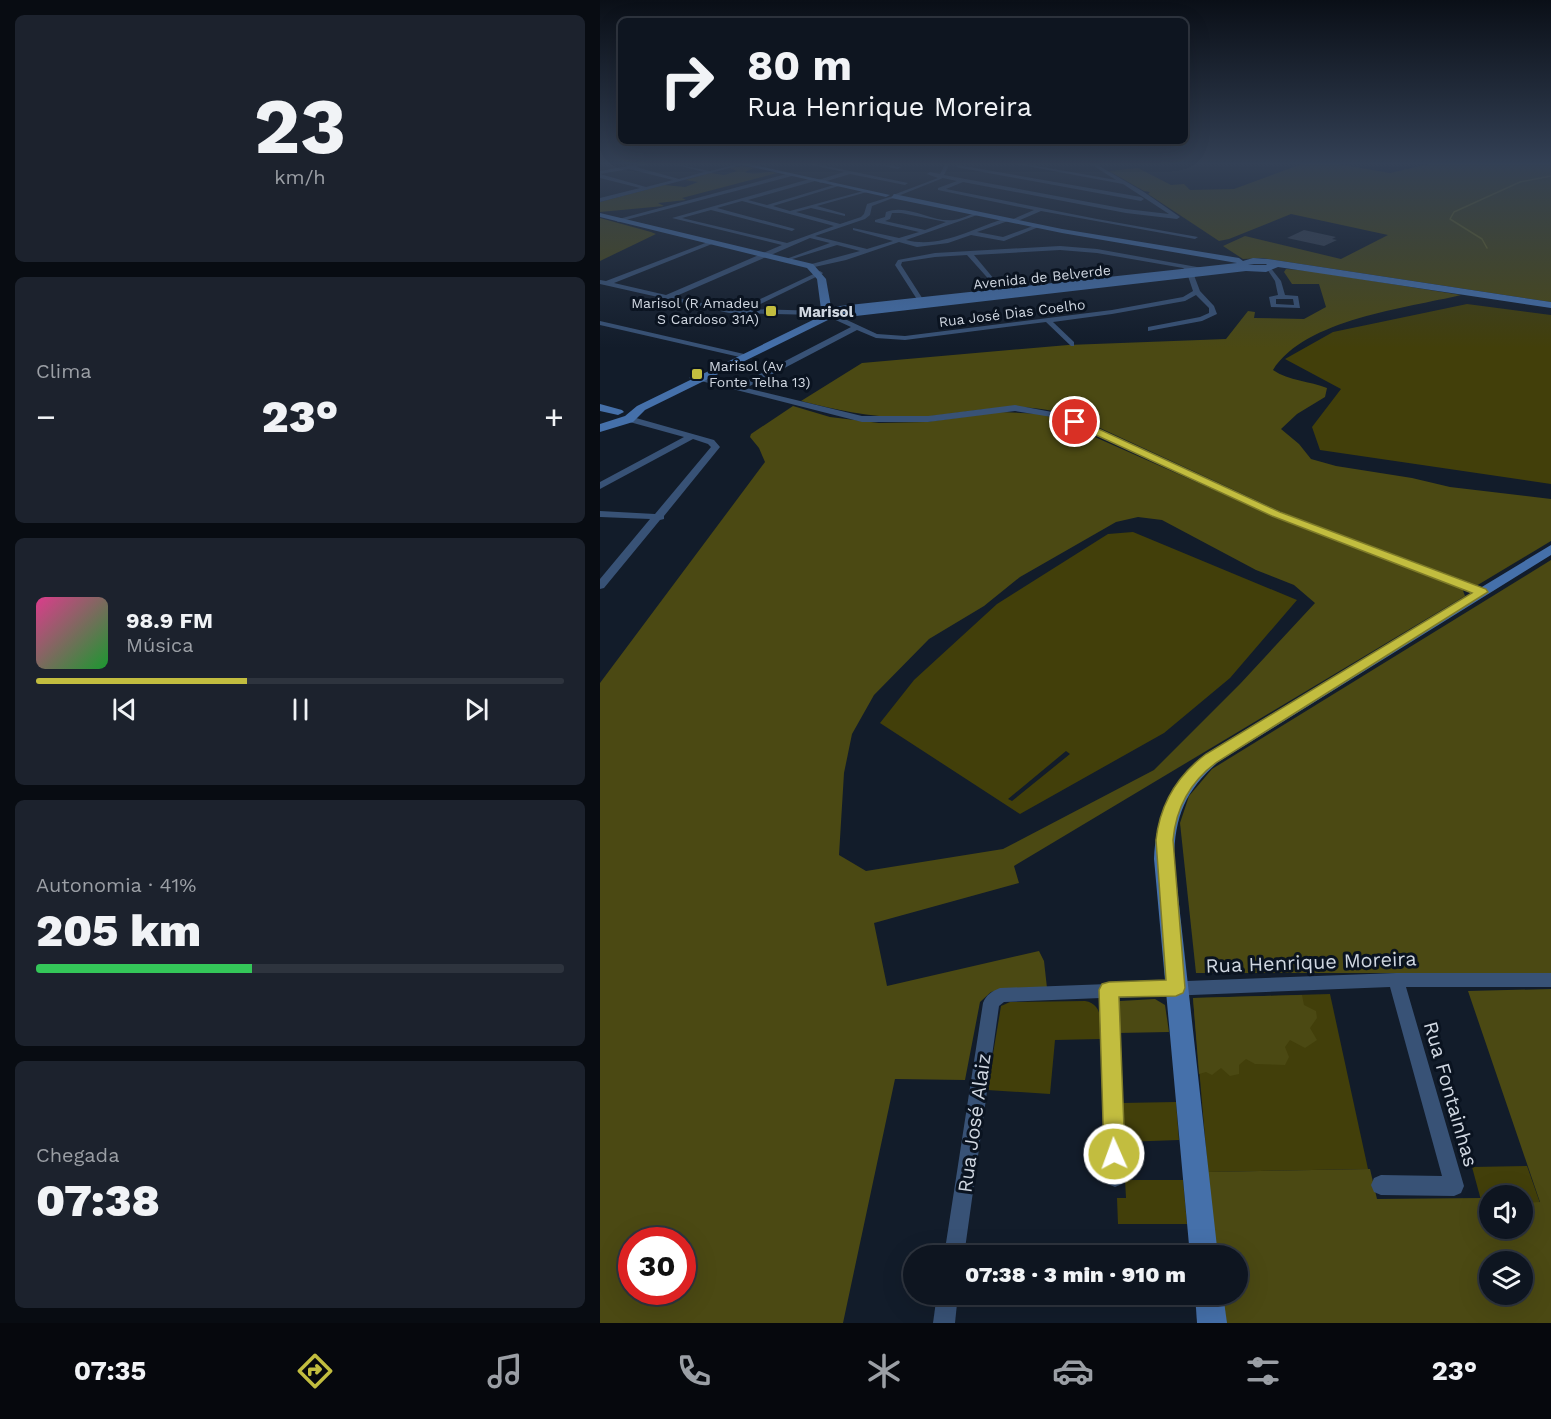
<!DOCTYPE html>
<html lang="pt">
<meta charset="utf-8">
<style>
:root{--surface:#0e1520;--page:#1c222d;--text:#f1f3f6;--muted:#9b9fa5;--line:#2e343e;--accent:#c2bd3f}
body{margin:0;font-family:"Work Sans",sans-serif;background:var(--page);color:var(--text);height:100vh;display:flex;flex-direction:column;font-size:22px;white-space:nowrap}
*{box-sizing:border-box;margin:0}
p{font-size:20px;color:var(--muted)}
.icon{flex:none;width:33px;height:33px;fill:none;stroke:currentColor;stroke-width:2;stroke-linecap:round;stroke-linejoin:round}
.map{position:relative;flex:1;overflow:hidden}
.details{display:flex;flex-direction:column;gap:15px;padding:15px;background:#080c12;width:600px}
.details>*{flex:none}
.banner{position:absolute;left:18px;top:18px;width:570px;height:126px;border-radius:9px;box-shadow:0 6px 24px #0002,0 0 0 2px var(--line);background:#0e1520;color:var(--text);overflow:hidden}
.controls{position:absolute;left:879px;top:1185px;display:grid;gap:12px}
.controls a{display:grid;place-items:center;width:54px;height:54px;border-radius:50%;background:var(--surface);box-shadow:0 6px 24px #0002,0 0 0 2px var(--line);font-size:30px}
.speed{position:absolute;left:18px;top:1227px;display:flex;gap:12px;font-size:30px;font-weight:700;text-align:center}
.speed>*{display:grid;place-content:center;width:78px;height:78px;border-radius:50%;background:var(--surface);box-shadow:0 6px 24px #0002,0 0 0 2px var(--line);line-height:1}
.speed .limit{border:9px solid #d22;background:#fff;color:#111}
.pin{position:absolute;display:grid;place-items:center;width:51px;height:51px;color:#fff;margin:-26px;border:3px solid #fff;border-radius:50%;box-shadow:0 2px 6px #0007}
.me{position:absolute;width:66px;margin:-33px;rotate:358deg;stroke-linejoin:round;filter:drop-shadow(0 0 4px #0008)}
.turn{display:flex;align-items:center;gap:21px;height:126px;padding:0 30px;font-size:27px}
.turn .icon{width:78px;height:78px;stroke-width:2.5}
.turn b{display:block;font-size:42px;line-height:51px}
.big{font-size:45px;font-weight:800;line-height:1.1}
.details .widget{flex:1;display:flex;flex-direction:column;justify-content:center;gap:9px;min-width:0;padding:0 21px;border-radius:9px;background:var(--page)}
.details .dial{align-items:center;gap:0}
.dial b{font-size:78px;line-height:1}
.song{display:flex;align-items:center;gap:18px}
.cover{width:72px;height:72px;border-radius:9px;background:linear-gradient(135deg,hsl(330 70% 55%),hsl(130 70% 35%))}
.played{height:6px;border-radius:3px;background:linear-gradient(90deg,var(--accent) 40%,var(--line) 40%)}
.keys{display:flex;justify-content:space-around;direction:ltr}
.heat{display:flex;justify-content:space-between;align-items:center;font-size:33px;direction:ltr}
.charge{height:9px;border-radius:4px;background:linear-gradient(90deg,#34c759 41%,var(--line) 0)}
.trip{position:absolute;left:303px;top:1245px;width:345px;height:60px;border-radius:30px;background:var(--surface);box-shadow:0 6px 24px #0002,0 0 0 2px var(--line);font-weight:800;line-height:60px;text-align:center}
.dock{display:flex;height:96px;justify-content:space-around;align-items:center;background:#06080d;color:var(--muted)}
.dock .icon{width:42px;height:42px}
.dock .current{color:var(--accent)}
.dock b{font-size:27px;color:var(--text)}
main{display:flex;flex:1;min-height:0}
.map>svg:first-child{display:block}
</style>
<main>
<section class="details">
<div class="widget dial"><b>23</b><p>km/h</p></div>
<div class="widget"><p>Clima</p>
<div class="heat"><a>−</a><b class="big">23°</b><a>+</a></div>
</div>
<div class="widget">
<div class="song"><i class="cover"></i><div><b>98.9 FM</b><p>Música</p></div></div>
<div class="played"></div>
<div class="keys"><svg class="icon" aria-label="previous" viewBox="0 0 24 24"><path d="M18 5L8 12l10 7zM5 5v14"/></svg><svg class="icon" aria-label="pause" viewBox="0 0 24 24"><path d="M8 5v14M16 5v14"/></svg><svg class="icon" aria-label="next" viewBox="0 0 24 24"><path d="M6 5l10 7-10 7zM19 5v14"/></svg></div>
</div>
<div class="widget"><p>Autonomia · 41%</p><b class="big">205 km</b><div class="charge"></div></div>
<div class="widget"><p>Chegada</p><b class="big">07:38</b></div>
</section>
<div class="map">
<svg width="951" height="1323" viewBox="0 0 951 1323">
<rect width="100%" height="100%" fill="#121c2a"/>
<!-- green -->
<g fill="#423f0a" fill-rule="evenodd">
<path d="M867,304L951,315V484L720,450L712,427L741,389L685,359L733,332Z"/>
<path d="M533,532L697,600L630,678L564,733L420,814L280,723L314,680L397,604L508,534ZM466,751L470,754L412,801L408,799Z"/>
<path d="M730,994L768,1169L608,1172L593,998Z"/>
<path d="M485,1001C504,1004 500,1024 501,1039L455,1040L450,1094L387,1090L401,1006L410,1002Z"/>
<path d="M576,1102L579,1140L523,1142L521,1103Z"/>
<path d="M927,1166L940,1203H923L922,1196H890L889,1204H882L872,1167Z"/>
<path d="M525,1180H583L587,1224H518L517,1198H526Z"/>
</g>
<!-- forest -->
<g fill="#4b4913" fill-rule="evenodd">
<path d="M704,163H732L790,173L833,163H951V302L662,258L643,259L623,246L645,236L741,259L788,235L691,214L629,239L619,241L548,194L550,192L544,191L509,171L538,168L571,185L584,184L590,190L634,189Z"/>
<path d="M142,166L154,168L145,172C154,176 165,170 177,173L82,198L86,200L58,203L64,206L0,212V202L64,185L85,187L98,182L85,180L110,173L124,175L137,171L130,168Z"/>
<path d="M0,218L51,232L56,234L0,261Z"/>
<path d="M686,269L710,271L861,295C807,308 705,319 673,370C689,381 710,381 727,388L725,397L697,414L681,429L699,444L711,459L736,466L812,478L850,487L951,499V541L876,586L697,519L476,417C415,397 378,413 318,417C278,419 240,411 201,401L262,363L468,345L626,339L648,311L655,312L654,318L704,319L726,307L719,284H692L684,272Z"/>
<path d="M193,406L230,417L279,423L325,422L400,412L443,414L682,520L862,588L865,596L414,866L419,883L274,923L287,986L439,951L444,961L447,988H405L391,992L380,1002L365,1080L295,1079L243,1323H0V683L165,462L159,448L150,437L151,434ZM538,517L562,520L656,570L694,585L715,603L640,684L554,770L403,849L266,871L239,855L244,773L252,734L274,695L329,639L384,606L420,577L516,522ZM32,1240H82V1292H32Z"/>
<path d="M951,560V973H596L580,823L589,796L612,769Z"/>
<path d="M951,989V1323H623L620,1295L638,1294V1256L616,1255L608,1172L770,1169L777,1199L881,1198L882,1204H889L890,1228H922L923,1203L940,1202L868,991ZM890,1262H922V1294H890Z"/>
<path d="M702,995L704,1005L716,1011L717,1018L710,1028L717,1040L705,1048L690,1040L685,1047L689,1057L685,1065L655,1064L646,1059L639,1065V1074L630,1076L621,1068L612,1075L606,1072L599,1074L593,998Z"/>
<path d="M555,999L565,1005L569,1032L517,1033V1005L520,1001Z"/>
</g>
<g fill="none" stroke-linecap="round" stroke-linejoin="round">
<!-- stream -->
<path stroke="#6b6821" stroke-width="1.5" d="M887,248L882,239L850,219L854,212L920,182L951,176"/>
</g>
<!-- building -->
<path fill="#364151" d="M704,230L736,237L732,239L737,240L724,246L687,238Z"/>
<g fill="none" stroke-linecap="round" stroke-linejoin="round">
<!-- street -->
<g fill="#385276" fill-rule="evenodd">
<path d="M45,163H53L36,167L79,179L104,172L69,163L110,171L142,163L145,164L0,202V198L40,188L0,178V171ZM29,169L73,180L46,187L0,174Z"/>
<path d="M203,163H211L308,183L305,185L250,174L220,183L218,180L244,172Z"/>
<path d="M270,163L301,167L298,169Z"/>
<path d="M346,163H350L344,175L526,209L569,214L523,184L411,163H420L516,180L489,163H494L544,192L580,217L577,219L526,213L363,182L346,189L497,219L598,237L595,239L441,211L413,223L411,220L434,210L338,190V188L357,181L343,178L298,196L293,195L338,178L327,174L330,172L340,174Z"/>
<path d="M358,165L541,197L544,199L541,201L356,167Z"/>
<path d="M190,173L192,176L18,222L15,220Z"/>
<path d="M213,178L215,181L148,200L167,205L237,184L242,185L173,206L190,211L267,190V192L217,206L245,214V216L211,208L196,212L240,224L261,217L264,214L267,204L293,196V198L272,206L270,215L265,219L215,236L267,249L293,241L253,230V228L299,238L319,232L275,222V220L285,217L286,212C308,203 332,223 354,220C361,219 370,215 377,212L380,214L306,240C340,249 374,228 406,218L408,221L377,232L403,237L436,225L441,226L404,241L371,235L348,243L317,247L299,242L246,260L210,268L208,267V265L260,251L237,245L186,261V259L230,243L210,238L74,297L129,309H139L220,271L223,273L222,274L150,309L222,311L223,313L219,315L129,313L0,284V280L6,281L108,242H112V244L14,283L66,295L182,245L72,218ZM142,201L234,226L187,243L82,218L111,210L192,231L195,229L117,208ZM292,213H301L346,222L325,230L285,221L290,219Z"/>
<path d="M460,246L497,249L608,269V271L592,270L600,291L614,306L617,314L602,321L548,331V327L600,317L609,313V308L596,295L585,301L512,314L453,322L474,342V346H471L446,322L305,340L276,338L257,330L146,388L262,416H328L415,405L463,414L680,512L886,590L888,592L886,594H878L672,516L458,418L415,411L328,422H262L89,378L93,376L137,386L251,327L229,317L228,315L232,313L277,334L305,336L512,310L583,297L593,291L586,270L583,268L497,253L460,250L374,255L404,291V293L402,294L367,255L335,257L302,262L301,265L326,304L323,306L320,304L295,265L298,260L335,253Z"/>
<path d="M670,267L681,281L685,295L698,296L700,308L671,307L669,297L678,295L675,281L667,269ZM676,299H693L694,305L676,304Z"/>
<path d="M0,321L144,354L148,356L144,358L0,325Z"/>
<path d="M29,416L114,440L120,447L64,516V519L60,520L4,588L0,589V579L50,519L0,517V511L55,514L111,447L108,444L93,439L0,489V482L84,437L26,421L25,419Z"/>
<path d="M796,973H951V987H806L864,1186L861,1193L854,1196L781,1195L774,1192L771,1185L774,1178L781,1175L842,1176L790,987L518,998L525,1177L522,1184L515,1187L508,1184L505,1177L501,998L404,1002L399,1006L364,1256H344L383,1003C386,995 392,991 400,988Z"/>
<path d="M337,1294H358L355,1323H333Z"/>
</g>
<!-- secondary -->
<g fill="#4570aa" fill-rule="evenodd">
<path d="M134,163H145L290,195L286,197Z"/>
<path d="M294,194L462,229L639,258L643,261L653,258L668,259L951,302V308L678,267L666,272L646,271L230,319L45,410L33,422L0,432V424L25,416L37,406L219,317L214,314L221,309L217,279L207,268L0,217V213L213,264L226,279L231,307L637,263L462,233L291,198ZM654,264H666L667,265H648Z"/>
<path d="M0,404L22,410L24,412L18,415L0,411Z"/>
<path d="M951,545V555L618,762C585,791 575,816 574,859L618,1256H590L554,859C556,815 571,782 606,754Z"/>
<path d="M595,1294H623L627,1323H597Z"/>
</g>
</g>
<!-- sky -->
<linearGradient id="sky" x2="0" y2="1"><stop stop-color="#0a0f17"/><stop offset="0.47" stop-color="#334055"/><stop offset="1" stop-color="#334055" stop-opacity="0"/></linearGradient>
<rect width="951" height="348" fill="url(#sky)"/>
<!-- route -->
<path fill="#c2bd3f" stroke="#7e7b29" stroke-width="1.5" d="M472,420H479L680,512L886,589L888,592L617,762C591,781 576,807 573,840L585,988L583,993L576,996L519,997L525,1154L522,1161L514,1164L507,1161L504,1154L499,990L502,984L509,982L566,980L556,840C560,804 578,775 606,754L872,593L672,516L472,424Z"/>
<!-- markers -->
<g fill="#c2bd3f" stroke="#0a1320" stroke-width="2">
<rect x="165" y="305" width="12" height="12" rx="3"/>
<rect x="91" y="368" width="12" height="12" rx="3"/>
</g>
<g text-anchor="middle" stroke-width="6" stroke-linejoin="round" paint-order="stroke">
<!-- far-street labels -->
<g font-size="14" fill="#d0d7e1" stroke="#0a1320">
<text transform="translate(442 277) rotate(-6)" y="5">Avenida de Belverde</text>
<text transform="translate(412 313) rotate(-7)" y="5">Rua José Dias Coelho</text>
</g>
<!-- far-poi labels -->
<g font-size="14" fill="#d0d7e1" stroke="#0a1320" text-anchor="end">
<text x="159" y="308">Marisol (R Amadeu<tspan x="159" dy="16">S Cardoso 31A)</tspan></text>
<text x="109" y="371" text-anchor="start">Marisol (Av<tspan x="109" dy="16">Fonte Telha 13)</tspan></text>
</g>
<!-- far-neighbourhood labels -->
<g font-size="15" font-weight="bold" fill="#d0d7e1" stroke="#0a1320">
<text x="226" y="317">Marisol</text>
</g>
<!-- near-street labels -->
<g font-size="20" fill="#d0d7e1" stroke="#0a1320">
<text transform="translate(711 962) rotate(-2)" y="7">Rua Henrique Moreira</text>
<text transform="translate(851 1094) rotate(74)" y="7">Rua Fontainhas</text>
<text transform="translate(374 1123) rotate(-82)" y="7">Rua José Alaiz</text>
</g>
</g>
</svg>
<div class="controls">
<a><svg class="icon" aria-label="sound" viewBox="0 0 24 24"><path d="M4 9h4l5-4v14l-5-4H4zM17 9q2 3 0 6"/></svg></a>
<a><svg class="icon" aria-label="layers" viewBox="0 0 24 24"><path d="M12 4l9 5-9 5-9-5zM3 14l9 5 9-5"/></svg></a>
</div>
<div class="speed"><div class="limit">30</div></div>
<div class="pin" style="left:475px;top:422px;background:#d93025"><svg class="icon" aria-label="arrive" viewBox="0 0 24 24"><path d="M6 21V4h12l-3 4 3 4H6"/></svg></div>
<svg class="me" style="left:514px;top:1154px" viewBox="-20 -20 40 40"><circle r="17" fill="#c2bd3f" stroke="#fff" stroke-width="3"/><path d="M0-11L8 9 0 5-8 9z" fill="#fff"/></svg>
<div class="trip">07:38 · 3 min · 910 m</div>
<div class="banner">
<div class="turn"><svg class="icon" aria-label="right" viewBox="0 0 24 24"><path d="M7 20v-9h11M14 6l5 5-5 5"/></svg><div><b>80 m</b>Rua Henrique Moreira</div></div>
</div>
</div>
</main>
<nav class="dock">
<b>07:35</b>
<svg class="icon current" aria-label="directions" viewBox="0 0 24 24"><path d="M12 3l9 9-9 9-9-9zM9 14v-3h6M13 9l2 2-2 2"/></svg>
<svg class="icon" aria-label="music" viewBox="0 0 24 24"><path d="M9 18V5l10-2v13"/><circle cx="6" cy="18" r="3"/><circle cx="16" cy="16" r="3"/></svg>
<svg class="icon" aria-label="phone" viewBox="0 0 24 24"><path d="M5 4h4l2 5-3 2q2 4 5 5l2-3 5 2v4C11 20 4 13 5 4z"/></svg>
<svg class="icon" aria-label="climate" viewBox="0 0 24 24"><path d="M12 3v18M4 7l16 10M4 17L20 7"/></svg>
<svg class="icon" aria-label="car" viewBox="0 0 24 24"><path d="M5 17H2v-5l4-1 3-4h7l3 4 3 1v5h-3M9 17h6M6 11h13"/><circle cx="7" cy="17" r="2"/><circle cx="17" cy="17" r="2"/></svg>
<svg class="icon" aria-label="filters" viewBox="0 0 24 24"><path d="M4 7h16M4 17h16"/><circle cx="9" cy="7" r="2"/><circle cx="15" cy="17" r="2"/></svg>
<b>23°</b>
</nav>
